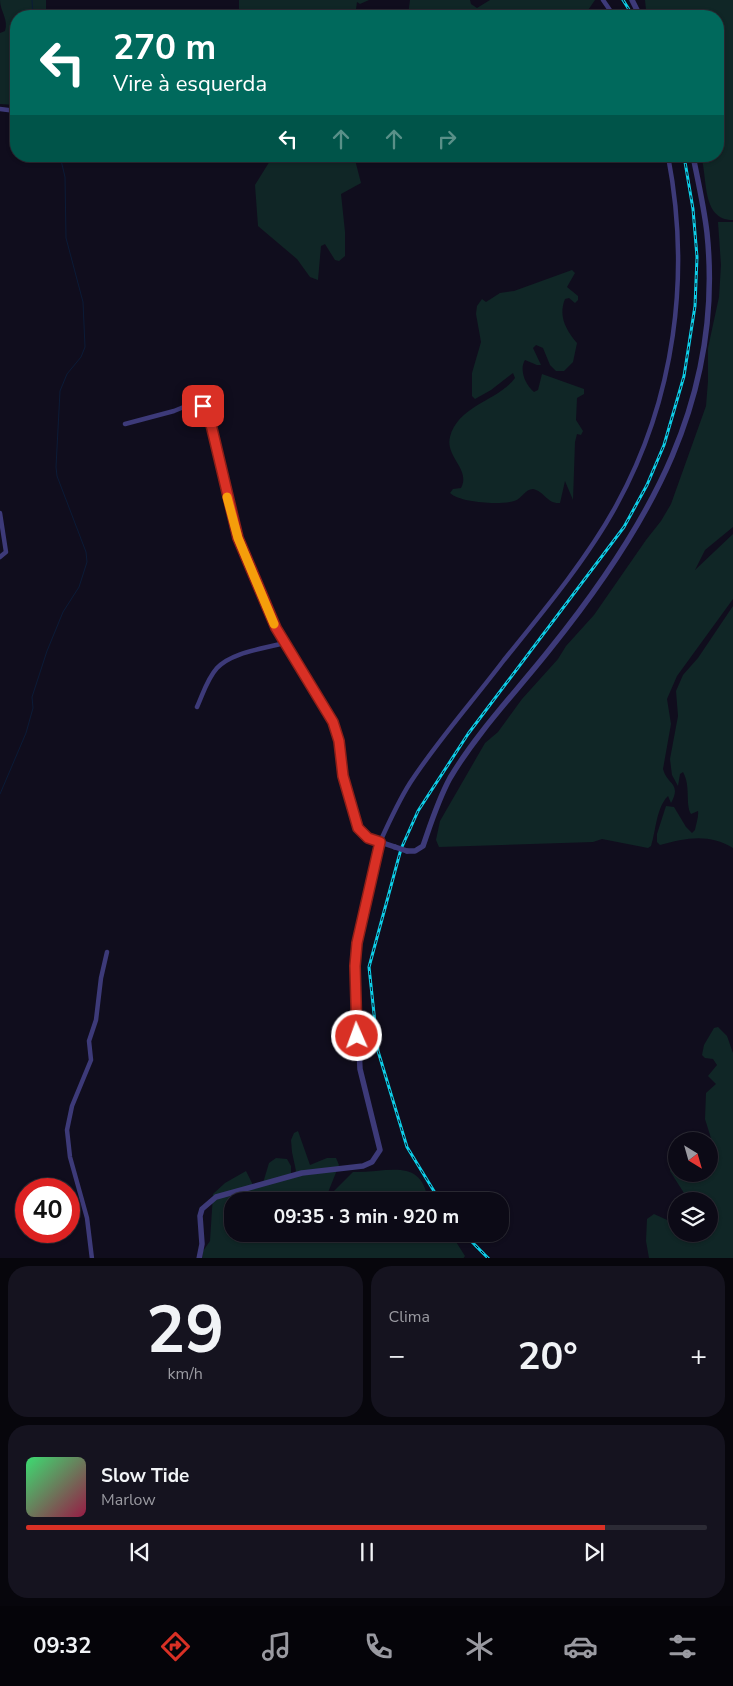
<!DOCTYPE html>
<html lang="pt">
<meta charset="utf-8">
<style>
:root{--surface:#0c0a16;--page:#15131f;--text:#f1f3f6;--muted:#9a9aa1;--line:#2c2b35;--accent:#d93025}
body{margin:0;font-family:"Nunito Sans",sans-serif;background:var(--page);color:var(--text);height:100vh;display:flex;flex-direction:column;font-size:19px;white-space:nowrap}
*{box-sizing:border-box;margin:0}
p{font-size:16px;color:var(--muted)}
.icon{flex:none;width:28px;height:28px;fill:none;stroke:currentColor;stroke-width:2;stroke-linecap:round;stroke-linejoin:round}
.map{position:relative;height:1258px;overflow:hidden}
.panel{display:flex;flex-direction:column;gap:8px;padding:8px;background:#07060c;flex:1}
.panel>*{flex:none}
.hud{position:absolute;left:10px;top:10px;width:714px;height:152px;border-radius:20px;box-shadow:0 1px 4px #0004,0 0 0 1px var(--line);background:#00695c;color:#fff;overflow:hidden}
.needle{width:32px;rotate:143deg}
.buttons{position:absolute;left:668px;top:1132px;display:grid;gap:10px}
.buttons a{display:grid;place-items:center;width:50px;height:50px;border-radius:50%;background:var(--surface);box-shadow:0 1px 4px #0004,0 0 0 1px var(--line);font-size:25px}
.speed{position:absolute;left:15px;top:1178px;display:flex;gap:10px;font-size:25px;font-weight:700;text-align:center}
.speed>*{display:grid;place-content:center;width:65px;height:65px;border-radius:50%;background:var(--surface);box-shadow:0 1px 4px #0004,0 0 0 1px var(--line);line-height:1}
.speed .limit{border:8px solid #d22;background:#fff;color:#111}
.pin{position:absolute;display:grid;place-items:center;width:42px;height:42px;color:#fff;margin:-21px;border-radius:10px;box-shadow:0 2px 8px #0006}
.me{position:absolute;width:55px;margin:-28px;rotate:358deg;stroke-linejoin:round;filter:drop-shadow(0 0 4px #0008)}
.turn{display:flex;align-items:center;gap:18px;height:105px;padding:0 20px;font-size:22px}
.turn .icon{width:65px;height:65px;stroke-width:2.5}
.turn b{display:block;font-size:35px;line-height:42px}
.lanes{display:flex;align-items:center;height:48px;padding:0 20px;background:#0003;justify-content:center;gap:25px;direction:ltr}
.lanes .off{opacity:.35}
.big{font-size:38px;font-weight:700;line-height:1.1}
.panel .widget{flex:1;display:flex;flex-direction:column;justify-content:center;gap:8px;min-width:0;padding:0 18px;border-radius:20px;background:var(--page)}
.panel .dial{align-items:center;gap:0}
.dial b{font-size:65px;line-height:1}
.song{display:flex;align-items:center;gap:15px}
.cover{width:60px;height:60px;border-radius:8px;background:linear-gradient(135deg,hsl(140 70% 55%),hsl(340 70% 35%))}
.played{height:5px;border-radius:2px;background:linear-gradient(90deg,var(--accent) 85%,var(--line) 85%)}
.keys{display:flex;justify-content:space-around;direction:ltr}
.heat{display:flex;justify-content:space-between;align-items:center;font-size:28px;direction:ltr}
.panel .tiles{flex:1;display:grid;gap:8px;grid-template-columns:1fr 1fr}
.widget:last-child{grid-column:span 2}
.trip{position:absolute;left:224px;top:1192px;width:285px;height:50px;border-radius:20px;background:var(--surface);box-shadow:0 1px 4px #0004,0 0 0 1px var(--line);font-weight:700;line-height:50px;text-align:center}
.dock{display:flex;height:80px;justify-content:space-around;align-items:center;background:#050409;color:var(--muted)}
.dock .icon{width:35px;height:35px}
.dock .active{color:var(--accent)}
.dock b{font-size:22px;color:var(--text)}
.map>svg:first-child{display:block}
</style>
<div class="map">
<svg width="733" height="1259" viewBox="0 0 733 1259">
<rect width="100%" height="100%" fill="#100d1d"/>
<!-- green -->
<g fill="#102626">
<path d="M0,0H46V16H16V105L0,104V33L5,31C9,20 0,11 0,0Z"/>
<path d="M239,0H369L360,4L357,2L355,16H239Z"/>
<path d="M410,0H470L471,4L477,8L490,0H595L584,16H408Z"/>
<path d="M645,0H733V220C701,220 708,178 701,156H718V16H650L646,10Z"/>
<path d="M273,156H354L361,183L341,194L345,232V256L339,261L335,260L325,244L321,246L318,280L310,277L297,259L258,226L255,185Z"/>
<path d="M718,222H733V527L705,550L695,570L733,534V599L677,676L667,699L671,724L663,769C667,785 682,783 671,803L668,796C656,808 656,831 651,846L648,848L602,839L593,842L439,847L436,840L440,821L485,743L498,732L522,699L558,659L566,646L594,615L646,540L661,521L671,504L706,406L708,381V348L719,297L721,265Z"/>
<path d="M572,270L575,273L567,287L578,296V300L575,303L569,298L565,299C558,316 566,330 577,343L573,362L564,371H556L550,365L543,348L536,345L533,348L541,365H537L525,360C519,369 525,385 534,392L538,390L542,374L584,389V394L577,398L576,420L583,431L581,435L577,434L575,442L573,500L565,481L560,503C547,504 544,491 533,489C525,489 522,499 514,501C500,505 461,503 450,493L453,489L461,488C471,469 445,457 450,437C458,405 498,401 515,378L513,373L491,390L475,399L472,396V373L481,342L476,314L477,306L482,299L486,302L500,293L514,291Z"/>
<path d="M733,606V848C709,833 685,838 660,845L657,842V834L666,806L674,807L686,827L692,833L695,830C696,824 699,816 698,811L691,814C685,804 691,786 683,772L680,774L678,786L672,775L670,759L678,716L676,691L683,675L698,658Z"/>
<path d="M718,1027L727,1036L733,1053V1258H649L646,1241L647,1219L654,1214L676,1224V1234H709V1201H689L670,1171L671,1167L676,1168V1174H709V1160L715,1151L705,1119L706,1093L716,1084L708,1076L717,1065L713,1059L705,1058L702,1055L704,1045L714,1028Z"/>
<path d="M298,1131L310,1165L327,1158H336L339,1165L325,1200L353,1172C387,1173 422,1156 428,1201H232V1234H451L465,1256L463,1259H202L203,1251L210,1241L213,1194L225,1183L246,1171L253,1185L263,1183L269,1163L276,1158L287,1159L291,1166V1176L296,1171L292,1152L291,1140L294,1133Z"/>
</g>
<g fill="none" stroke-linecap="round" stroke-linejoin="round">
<!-- stream -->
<g stroke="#0b1b37" stroke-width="1">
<path d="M32,0L33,16"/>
<path d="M0,794L26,733L33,708L32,697L47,651L63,612L79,587L87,562L86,552L57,476L56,467L60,391L67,374L81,357L85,347L83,302L66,238L65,177L60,156"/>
</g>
<!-- minor -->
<g stroke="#3d3a79" stroke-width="4.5">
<path d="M603,0L614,16"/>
<path d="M0,109L16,111"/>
<path d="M125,424L174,411L191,404H201L206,409L238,538L284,643"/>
<path d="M0,513L6,552L0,557"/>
<path d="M197,707C203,694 207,679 217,668C232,652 263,649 284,643C299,669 320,693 333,721C346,750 339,810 363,834C368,838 374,840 380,842C389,822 398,802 410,783C438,740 473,701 504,660C542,613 587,559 616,506C675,399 691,275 668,156"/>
<path d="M92,1259L87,1218L70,1157L67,1130L72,1106L91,1060L89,1041L96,1020L101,978L107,952"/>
</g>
<!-- tertiary -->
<g stroke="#3d3a79" stroke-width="5.5">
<path d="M632,0L640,16"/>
<path d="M407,851H415L423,846C431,823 438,800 450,778C478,731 516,692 550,649C649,526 724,397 707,233C704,207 698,181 693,156"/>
<path d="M199,1259L202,1244L200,1216L202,1209L216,1197L302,1173L363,1166L372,1162L380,1150L360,1069L355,965L361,916L380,842L395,847"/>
</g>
<defs>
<g id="rail">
<path d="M623,0L633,16"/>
<path d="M440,1201L407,1147L378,1051L369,967L401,849L418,811L468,734L624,527L647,485L664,445L684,376L695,306L697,257L693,209L684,156"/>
<path d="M464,1234L489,1259"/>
</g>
</defs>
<!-- rail casing -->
<use href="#rail" stroke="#0dcee7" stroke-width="3"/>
<!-- rail -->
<use href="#rail" stroke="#100d1d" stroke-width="1" stroke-dasharray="4" stroke-linecap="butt"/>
<!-- tertiary-bridge -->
<path stroke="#3d3a79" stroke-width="5.5" d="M395,847L407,851"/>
</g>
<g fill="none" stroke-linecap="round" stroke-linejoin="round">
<defs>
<path id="route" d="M203,406L208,412L238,538L276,628L333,722L339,741L343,776L358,828L368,838L380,842L357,943L355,966L357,1036"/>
</defs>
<!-- route casing -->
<use href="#route" stroke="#8d1f18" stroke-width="12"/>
<!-- route -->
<use href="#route" stroke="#d93025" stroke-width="9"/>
<!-- slow -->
<path stroke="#f59e0b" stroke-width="9" d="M227,497L238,538L274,624"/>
</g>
</svg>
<div class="buttons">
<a><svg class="needle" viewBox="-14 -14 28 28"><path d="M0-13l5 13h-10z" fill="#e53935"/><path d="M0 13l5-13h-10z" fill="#9a9aa1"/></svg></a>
<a><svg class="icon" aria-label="layers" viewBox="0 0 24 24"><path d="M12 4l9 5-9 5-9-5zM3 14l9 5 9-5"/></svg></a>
</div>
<div class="speed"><div class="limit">40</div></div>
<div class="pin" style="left:203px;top:406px;background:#d93025"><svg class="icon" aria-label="arrive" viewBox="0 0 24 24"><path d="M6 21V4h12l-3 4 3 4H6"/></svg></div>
<svg class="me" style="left:357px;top:1036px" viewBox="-20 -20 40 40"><circle r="17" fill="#d93025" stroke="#fff" stroke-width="3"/><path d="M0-11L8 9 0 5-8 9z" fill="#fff"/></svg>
<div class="trip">09:35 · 3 min · 920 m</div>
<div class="hud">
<div class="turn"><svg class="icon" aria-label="left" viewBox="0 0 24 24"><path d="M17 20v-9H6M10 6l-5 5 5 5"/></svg><div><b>270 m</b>Vire à esquerda</div></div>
<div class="lanes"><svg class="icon" aria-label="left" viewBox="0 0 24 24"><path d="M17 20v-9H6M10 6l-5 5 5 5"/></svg><svg class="icon off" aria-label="ahead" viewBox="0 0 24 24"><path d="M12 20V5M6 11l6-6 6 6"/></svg><svg class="icon off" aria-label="ahead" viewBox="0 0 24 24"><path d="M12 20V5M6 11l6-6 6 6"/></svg><svg class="icon off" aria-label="right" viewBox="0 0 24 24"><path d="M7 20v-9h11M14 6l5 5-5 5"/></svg></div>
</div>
</div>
<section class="panel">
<div class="tiles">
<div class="widget dial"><b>29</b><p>km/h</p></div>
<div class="widget"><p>Clima</p>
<div class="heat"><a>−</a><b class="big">20°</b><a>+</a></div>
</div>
<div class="widget">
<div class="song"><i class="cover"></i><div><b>Slow Tide</b><p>Marlow</p></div></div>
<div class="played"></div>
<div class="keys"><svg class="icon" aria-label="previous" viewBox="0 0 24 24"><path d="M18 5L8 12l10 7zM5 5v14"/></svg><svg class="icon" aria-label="pause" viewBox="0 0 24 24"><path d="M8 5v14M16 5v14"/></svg><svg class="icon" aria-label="next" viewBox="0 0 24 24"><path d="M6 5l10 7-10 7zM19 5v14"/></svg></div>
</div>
</div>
</section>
<nav class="dock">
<b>09:32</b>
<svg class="icon active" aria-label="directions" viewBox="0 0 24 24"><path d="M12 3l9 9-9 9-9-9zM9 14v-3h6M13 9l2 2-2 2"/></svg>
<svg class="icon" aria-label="music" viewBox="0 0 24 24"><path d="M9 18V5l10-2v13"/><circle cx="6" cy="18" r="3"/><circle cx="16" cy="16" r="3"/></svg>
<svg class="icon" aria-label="phone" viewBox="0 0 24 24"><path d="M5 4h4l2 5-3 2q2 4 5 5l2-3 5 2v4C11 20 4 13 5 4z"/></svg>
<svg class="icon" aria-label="climate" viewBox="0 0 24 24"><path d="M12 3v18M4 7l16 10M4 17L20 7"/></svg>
<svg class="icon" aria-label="car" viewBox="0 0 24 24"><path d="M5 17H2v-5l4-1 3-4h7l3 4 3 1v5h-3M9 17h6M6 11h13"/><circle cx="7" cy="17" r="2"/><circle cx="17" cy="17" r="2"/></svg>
<svg class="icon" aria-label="filters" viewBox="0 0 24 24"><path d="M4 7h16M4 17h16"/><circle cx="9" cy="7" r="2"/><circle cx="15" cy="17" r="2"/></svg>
</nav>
